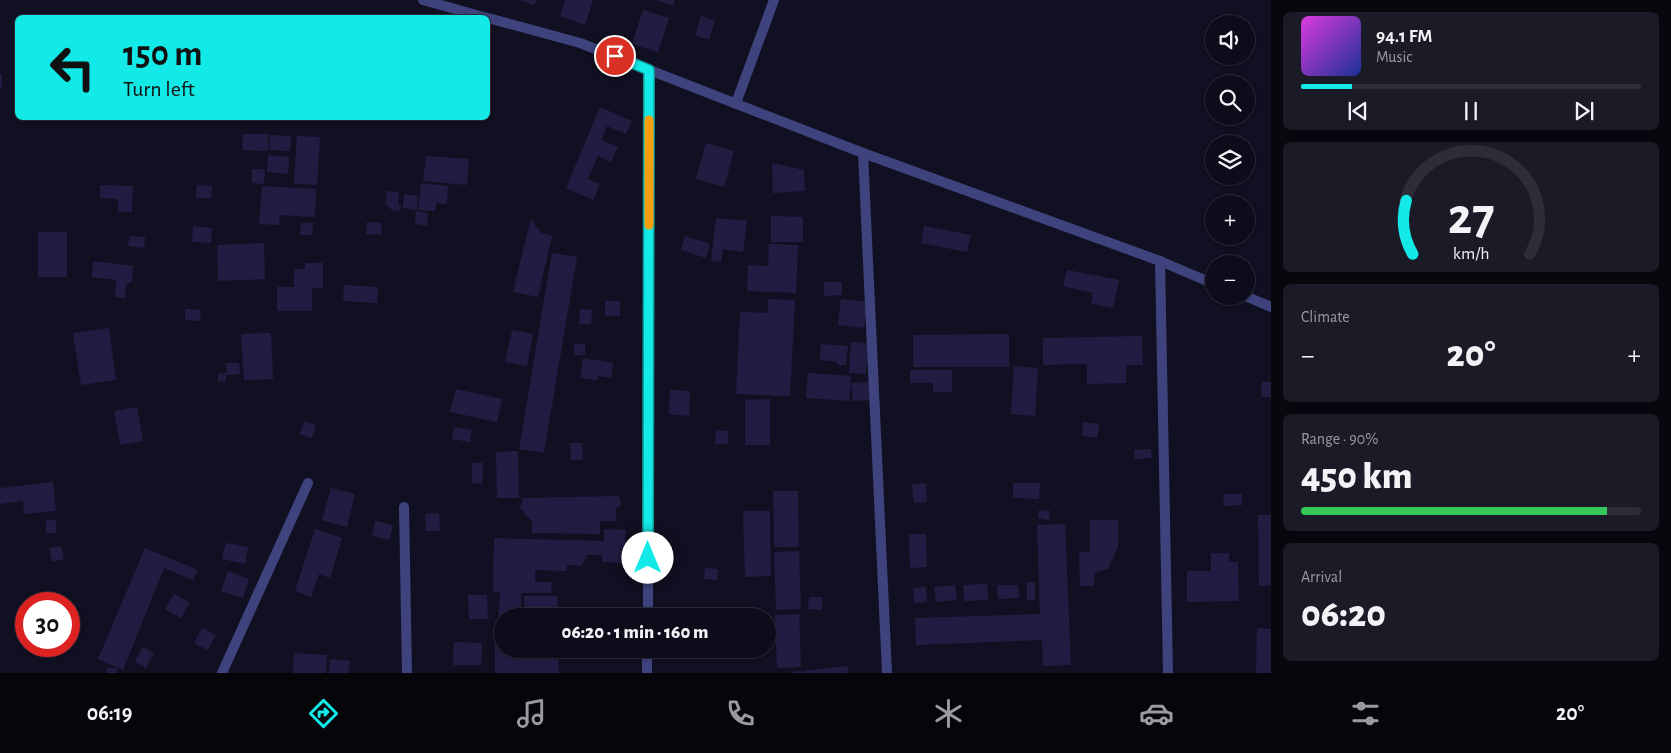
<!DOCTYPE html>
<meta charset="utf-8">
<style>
:root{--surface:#0d0c1a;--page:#1b1a27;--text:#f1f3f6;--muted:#9a9ba2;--line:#2d2c39;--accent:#13e9e7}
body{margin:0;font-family:"Alegreya Sans",sans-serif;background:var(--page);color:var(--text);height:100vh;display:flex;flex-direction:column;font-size:19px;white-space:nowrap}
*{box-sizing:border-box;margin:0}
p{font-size:16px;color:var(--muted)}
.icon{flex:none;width:28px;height:28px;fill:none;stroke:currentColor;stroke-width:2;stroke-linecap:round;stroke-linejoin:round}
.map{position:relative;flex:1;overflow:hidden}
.details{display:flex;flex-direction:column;gap:12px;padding:12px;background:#07070e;width:400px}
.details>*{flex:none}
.banner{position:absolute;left:15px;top:15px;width:475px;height:105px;border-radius:8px;box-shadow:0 1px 4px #0004,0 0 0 1px var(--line);background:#13e9e7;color:#111;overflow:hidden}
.buttons{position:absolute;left:1205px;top:15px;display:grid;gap:10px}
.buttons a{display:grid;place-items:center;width:50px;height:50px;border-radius:50%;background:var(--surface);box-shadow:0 1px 4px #0004,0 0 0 1px var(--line);font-size:25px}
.speed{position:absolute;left:15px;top:592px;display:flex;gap:10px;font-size:25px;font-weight:700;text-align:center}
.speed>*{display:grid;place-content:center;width:65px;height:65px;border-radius:50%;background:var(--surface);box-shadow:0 1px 4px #0004,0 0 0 1px var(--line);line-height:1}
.speed .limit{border:8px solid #d22;background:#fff;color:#111}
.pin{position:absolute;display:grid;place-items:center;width:42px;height:42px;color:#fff;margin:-21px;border:2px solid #fff;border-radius:50%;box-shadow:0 1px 5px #0007}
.me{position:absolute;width:55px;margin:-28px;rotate:0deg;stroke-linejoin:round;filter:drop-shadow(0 0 4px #0008)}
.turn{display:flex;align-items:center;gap:18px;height:105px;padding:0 25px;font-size:22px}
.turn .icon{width:65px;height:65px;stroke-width:2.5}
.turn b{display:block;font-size:35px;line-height:42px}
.big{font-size:38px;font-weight:800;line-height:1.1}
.details .widget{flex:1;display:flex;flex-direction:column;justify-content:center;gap:8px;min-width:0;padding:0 18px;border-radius:8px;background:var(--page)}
.details .dial{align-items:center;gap:0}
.dial svg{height:130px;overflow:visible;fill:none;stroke:var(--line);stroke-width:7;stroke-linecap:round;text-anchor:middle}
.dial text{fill:var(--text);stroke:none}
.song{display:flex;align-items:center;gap:15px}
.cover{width:60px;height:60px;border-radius:8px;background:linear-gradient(135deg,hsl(300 70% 55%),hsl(230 70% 35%))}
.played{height:5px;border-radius:2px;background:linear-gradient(90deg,var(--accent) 15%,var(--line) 15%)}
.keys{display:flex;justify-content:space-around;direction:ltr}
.heat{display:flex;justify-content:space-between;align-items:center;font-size:28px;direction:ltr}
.charge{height:8px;border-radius:4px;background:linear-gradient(90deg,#34c759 90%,var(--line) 0)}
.trip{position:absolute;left:494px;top:608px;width:282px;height:50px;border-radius:25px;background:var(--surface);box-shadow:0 1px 4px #0004,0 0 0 1px var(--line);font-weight:800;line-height:50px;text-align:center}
.tab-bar{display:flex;height:80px;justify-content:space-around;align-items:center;background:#05050a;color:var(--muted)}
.tab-bar .icon{width:35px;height:35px}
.tab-bar .selected{color:var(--accent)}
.tab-bar b{font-size:22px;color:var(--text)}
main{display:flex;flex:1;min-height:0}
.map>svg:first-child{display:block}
</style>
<main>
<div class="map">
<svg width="1271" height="673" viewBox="0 0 1271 673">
<rect width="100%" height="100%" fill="#111022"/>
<!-- building -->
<g fill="#211d42">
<path d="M519,0H536L534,5Z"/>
<path d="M565,0H593L585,25L560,16Z"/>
<path d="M657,0H675L673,6Z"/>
<path d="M643,10L669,18L658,52L632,44Z"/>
<path d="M701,16L715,21L709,40L695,35Z"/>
<rect x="0" y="74" width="2" height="14"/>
<path d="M600,107L632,121L626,134L607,126L601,140L618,147L611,162L598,156L588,179L600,184L593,200L566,188Z"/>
<path d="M243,134H268V151L242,150Z"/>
<path d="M270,135L291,136L290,151L269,150Z"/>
<path d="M297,136L320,137L317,185L294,184Z"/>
<path d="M706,143L734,151L724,187L696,179Z"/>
<path d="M268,155L289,157L288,174L267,172Z"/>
<path d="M426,156L469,159L467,185L423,181Z"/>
<path d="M772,163L804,170L805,191L773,193Z"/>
<path d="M252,169H265L264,184L252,183Z"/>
<path d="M421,183L448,186L447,204L436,203L435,211L418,210Z"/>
<path d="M100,185L133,186L132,212H118V199L100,198Z"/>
<path d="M197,185L212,186L211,198H196Z"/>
<path d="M262,186L316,189L315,217L280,215L279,225L259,224Z"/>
<path d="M387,191L399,192L398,205H401L400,211L392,210L385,204Z"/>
<path d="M404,194L418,196L417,210L403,208Z"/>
<path d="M416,211L428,213L427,226L415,224Z"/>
<path d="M771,216L803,217V242H771Z"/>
<path d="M716,218L747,221L743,252L723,249L721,262L711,261Z"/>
<path d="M531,219L541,233L552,236L538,297L513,292Z"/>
<path d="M367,222L382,223L381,235L366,234Z"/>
<path d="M301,223H313L312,235H300Z"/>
<path d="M193,226L212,228L211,243L192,242Z"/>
<path d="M924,226L971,235L967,252L921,243Z"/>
<rect x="38" y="232" width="29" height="45"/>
<path d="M130,236L145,237L144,248L128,246Z"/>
<path d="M685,236L710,244L706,258L681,250Z"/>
<path d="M264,243L265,279L218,281L217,245Z"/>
<path d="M769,244L798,245L796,293L747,291L748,265L768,266Z"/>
<path d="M552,253L577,257L544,453L519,449Z"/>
<path d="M93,261L133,266L132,281L126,285L125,298L115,297L116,280L92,277Z"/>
<path d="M305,263H323V288H312V311H277V287H294V269H305Z"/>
<path d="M1067,270L1119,280L1113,308L1091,304L1093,293L1063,286Z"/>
<path d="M824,282H842V295L824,296Z"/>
<path d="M344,285L378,287L377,303L343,301Z"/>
<path d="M768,299L795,300L790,396L736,394L740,312L768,313Z"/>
<path d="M841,299L867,302L864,328L838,325Z"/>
<rect x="605" y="301" width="15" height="15"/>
<path d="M185,309L201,310L200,321L185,320Z"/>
<path d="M580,309L592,310L591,324H579Z"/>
<path d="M109,328L116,380L81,385L73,333Z"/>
<path d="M512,330L533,334L527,366L505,362Z"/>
<path d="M271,333L273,379L244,380L241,334Z"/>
<path d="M1009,334V367H913V335Z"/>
<path d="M1142,336L1143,365H1126V383L1087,384V364L1043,365V338Z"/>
<path d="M851,342L868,343L866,374L849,373Z"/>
<rect x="574" y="344" width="11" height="11"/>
<path d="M821,344L848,346L846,365H837V362L820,360Z"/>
<path d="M583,358L613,363L611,378L598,376L597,380L580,378Z"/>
<path d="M226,363H239L240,374L227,375Z"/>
<path d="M1014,366L1038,368L1035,416L1011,414Z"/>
<path d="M910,370H952V392H933V383H910Z"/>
<path d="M226,373V381L218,382V374Z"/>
<path d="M808,373L851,376L849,401L806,398Z"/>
<path d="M869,382L871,400L853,401L851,383Z"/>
<path d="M1262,382H1271V397H1261Z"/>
<path d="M456,389L502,399L497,422L450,412Z"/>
<path d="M670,390L690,391L689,416L669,414Z"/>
<path d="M770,399V445H745V400Z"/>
<path d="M137,407L143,441L120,445L114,411Z"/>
<path d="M304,421L316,425L312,438L300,434Z"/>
<path d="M1083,422L1099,424L1097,438L1082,436Z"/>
<path d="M454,427L472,430L470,442L452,439Z"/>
<path d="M716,430L728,431V444H715Z"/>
<path d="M570,443H582L583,460H571Z"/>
<path d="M1151,449L1152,458L1135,459L1134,450Z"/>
<path d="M518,451L519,498H497L496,452Z"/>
<path d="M472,463H483L482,484L472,483Z"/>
<path d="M53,482L56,511L24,514L23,501L0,504V488Z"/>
<path d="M926,483L927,502L914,503L912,484Z"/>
<path d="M1013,483H1040L1039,499L1013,498Z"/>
<path d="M331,488L355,494L347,527L322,520Z"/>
<path d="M773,491H798L799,547H774Z"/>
<path d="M1223,494H1242V505L1224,506Z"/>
<path d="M619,496L621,505L616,508V521H600V534L532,533V521L520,508L523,498Z"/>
<path d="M1039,510L1050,511L1049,520L1038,518Z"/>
<path d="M743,511H770L771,576L745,577Z"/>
<path d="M439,513L440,531H426L425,514Z"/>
<path d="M1258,515H1271V585L1259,586Z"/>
<rect x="46" y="520" width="10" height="13"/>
<path d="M1090,520H1118V547L1108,569L1094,573V586H1080L1079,552H1090Z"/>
<path d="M375,521L393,525L389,540L372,536Z"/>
<path d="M1065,524L1071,665L1043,666L1042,640L916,645L915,618L1040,614L1037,525Z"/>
<path d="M315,529L342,538L330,578L319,574L311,597L295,591Z"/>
<path d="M604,529L626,530L625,563L602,562V555H587L581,566L567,565V571L535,570V582H552L551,593H521V616H502V625H498L500,592H493L494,538L604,541Z"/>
<path d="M909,534H926L927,567L910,568Z"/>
<path d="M226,543L248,547L245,564L222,559Z"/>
<path d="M61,546L64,559L52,562L49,548Z"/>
<path d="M145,548L198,570L193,580L164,568L123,670L98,659Z"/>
<path d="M799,551L801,609L776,610L774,552Z"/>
<path d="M1211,553H1229V562H1238L1239,601L1187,602V571H1211Z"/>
<path d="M705,568L718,569L717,580L704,579Z"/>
<path d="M228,571L249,579L243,598L221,591Z"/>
<rect x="1027" y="582" width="8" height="18"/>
<path d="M987,584L988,600L964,601L963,585Z"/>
<path d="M955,585L957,600L936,602L934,587Z"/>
<path d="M997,585H1018L1019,598L998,599Z"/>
<path d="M926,587L927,602L914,603L913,588Z"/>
<path d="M174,594L190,603L181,618L165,609Z"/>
<path d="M468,595H487L488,619H469Z"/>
<path d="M524,596H557L558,616H525Z"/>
<path d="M809,597H822V610L808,609Z"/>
<path d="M799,614L801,667L777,668L775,615Z"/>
<path d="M202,628L216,635L208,650L194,643Z"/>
<path d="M1257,628L1271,629V673H1256Z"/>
<path d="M454,642L482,643L481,665H453Z"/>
<path d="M495,642H502V649H558L559,673H495Z"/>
<path d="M143,647L154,653L146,668L135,662Z"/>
<path d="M294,653L327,655L326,673H293Z"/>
<path d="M330,659L350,661L348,673H329Z"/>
<path d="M848,666V673H792V672Z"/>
<rect x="107" y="668" width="10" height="5"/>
</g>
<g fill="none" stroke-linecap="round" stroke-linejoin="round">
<!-- street -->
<g stroke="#3f437d" stroke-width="10">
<path d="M423,0L487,18"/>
<path d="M488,18L580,43L863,153L1160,261L1214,284"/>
<path d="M736,103L774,0"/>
<path d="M863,153L887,673"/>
<path d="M1160,261L1168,673"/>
<path d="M1245,296L1271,307"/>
<path d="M404,507L407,673"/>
<path d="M648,616L649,70"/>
<path d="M222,673L308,483"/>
<path d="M647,673V649"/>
</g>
</g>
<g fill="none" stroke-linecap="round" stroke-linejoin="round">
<defs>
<path id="route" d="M615,56L649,70L648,558"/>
</defs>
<!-- route casing -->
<use href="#route" stroke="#0c9796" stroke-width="12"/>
<!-- route -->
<use href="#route" stroke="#13e9e7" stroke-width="9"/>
<!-- slow -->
<path stroke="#f59e0b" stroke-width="9" d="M649,225V120"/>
</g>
</svg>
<div class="buttons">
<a><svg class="icon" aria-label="sound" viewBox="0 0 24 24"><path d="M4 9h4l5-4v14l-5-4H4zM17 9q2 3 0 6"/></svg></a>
<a><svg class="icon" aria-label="search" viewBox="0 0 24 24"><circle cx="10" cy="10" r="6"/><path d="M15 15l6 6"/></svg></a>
<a><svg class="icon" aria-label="layers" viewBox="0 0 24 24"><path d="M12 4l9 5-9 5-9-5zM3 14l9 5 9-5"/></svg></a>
<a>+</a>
<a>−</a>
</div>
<div class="speed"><div class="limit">30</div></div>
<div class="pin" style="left:615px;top:56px;background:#d93025"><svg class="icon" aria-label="arrive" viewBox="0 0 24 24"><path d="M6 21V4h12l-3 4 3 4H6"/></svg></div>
<svg class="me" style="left:648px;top:558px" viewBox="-20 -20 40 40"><circle r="19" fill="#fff"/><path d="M0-13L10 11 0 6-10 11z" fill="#13e9e7"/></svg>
<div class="trip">06:20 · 1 min · 160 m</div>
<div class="banner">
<div class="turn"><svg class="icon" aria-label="left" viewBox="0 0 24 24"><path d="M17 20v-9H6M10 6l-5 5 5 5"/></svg><div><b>150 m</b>Turn left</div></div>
</div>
</div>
<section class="details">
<div class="widget">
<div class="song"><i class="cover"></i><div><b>94.1 FM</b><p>Music</p></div></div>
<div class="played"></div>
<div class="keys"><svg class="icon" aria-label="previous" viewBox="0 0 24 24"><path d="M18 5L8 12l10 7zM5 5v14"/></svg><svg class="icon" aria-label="pause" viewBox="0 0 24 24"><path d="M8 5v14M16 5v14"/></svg><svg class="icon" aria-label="next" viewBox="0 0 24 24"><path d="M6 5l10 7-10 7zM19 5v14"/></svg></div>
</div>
<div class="widget dial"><svg viewBox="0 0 100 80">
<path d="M14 69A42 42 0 1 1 86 69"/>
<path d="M14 69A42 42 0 0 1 10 36" stroke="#13e9e7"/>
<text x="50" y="56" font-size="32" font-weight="700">27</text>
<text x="50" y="72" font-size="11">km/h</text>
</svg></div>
<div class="widget"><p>Climate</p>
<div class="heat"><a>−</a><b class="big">20°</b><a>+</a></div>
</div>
<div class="widget"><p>Range · 90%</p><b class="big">450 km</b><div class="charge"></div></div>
<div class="widget"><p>Arrival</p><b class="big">06:20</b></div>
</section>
</main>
<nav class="tab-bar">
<b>06:19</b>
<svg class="icon selected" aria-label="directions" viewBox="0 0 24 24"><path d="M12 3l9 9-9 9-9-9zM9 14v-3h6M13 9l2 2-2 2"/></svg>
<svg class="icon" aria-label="music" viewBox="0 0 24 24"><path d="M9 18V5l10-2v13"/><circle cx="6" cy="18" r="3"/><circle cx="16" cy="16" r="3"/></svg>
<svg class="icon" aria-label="phone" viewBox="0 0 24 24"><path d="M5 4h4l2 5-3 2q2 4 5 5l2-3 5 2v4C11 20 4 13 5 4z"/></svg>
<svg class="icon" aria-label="climate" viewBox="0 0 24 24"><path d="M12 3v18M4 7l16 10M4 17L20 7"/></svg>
<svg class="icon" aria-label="car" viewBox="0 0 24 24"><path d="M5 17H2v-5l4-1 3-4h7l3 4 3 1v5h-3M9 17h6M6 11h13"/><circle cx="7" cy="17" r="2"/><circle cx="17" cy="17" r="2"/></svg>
<svg class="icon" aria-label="filters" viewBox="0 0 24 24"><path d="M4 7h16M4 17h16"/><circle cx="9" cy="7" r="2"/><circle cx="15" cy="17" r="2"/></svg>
<b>20°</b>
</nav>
